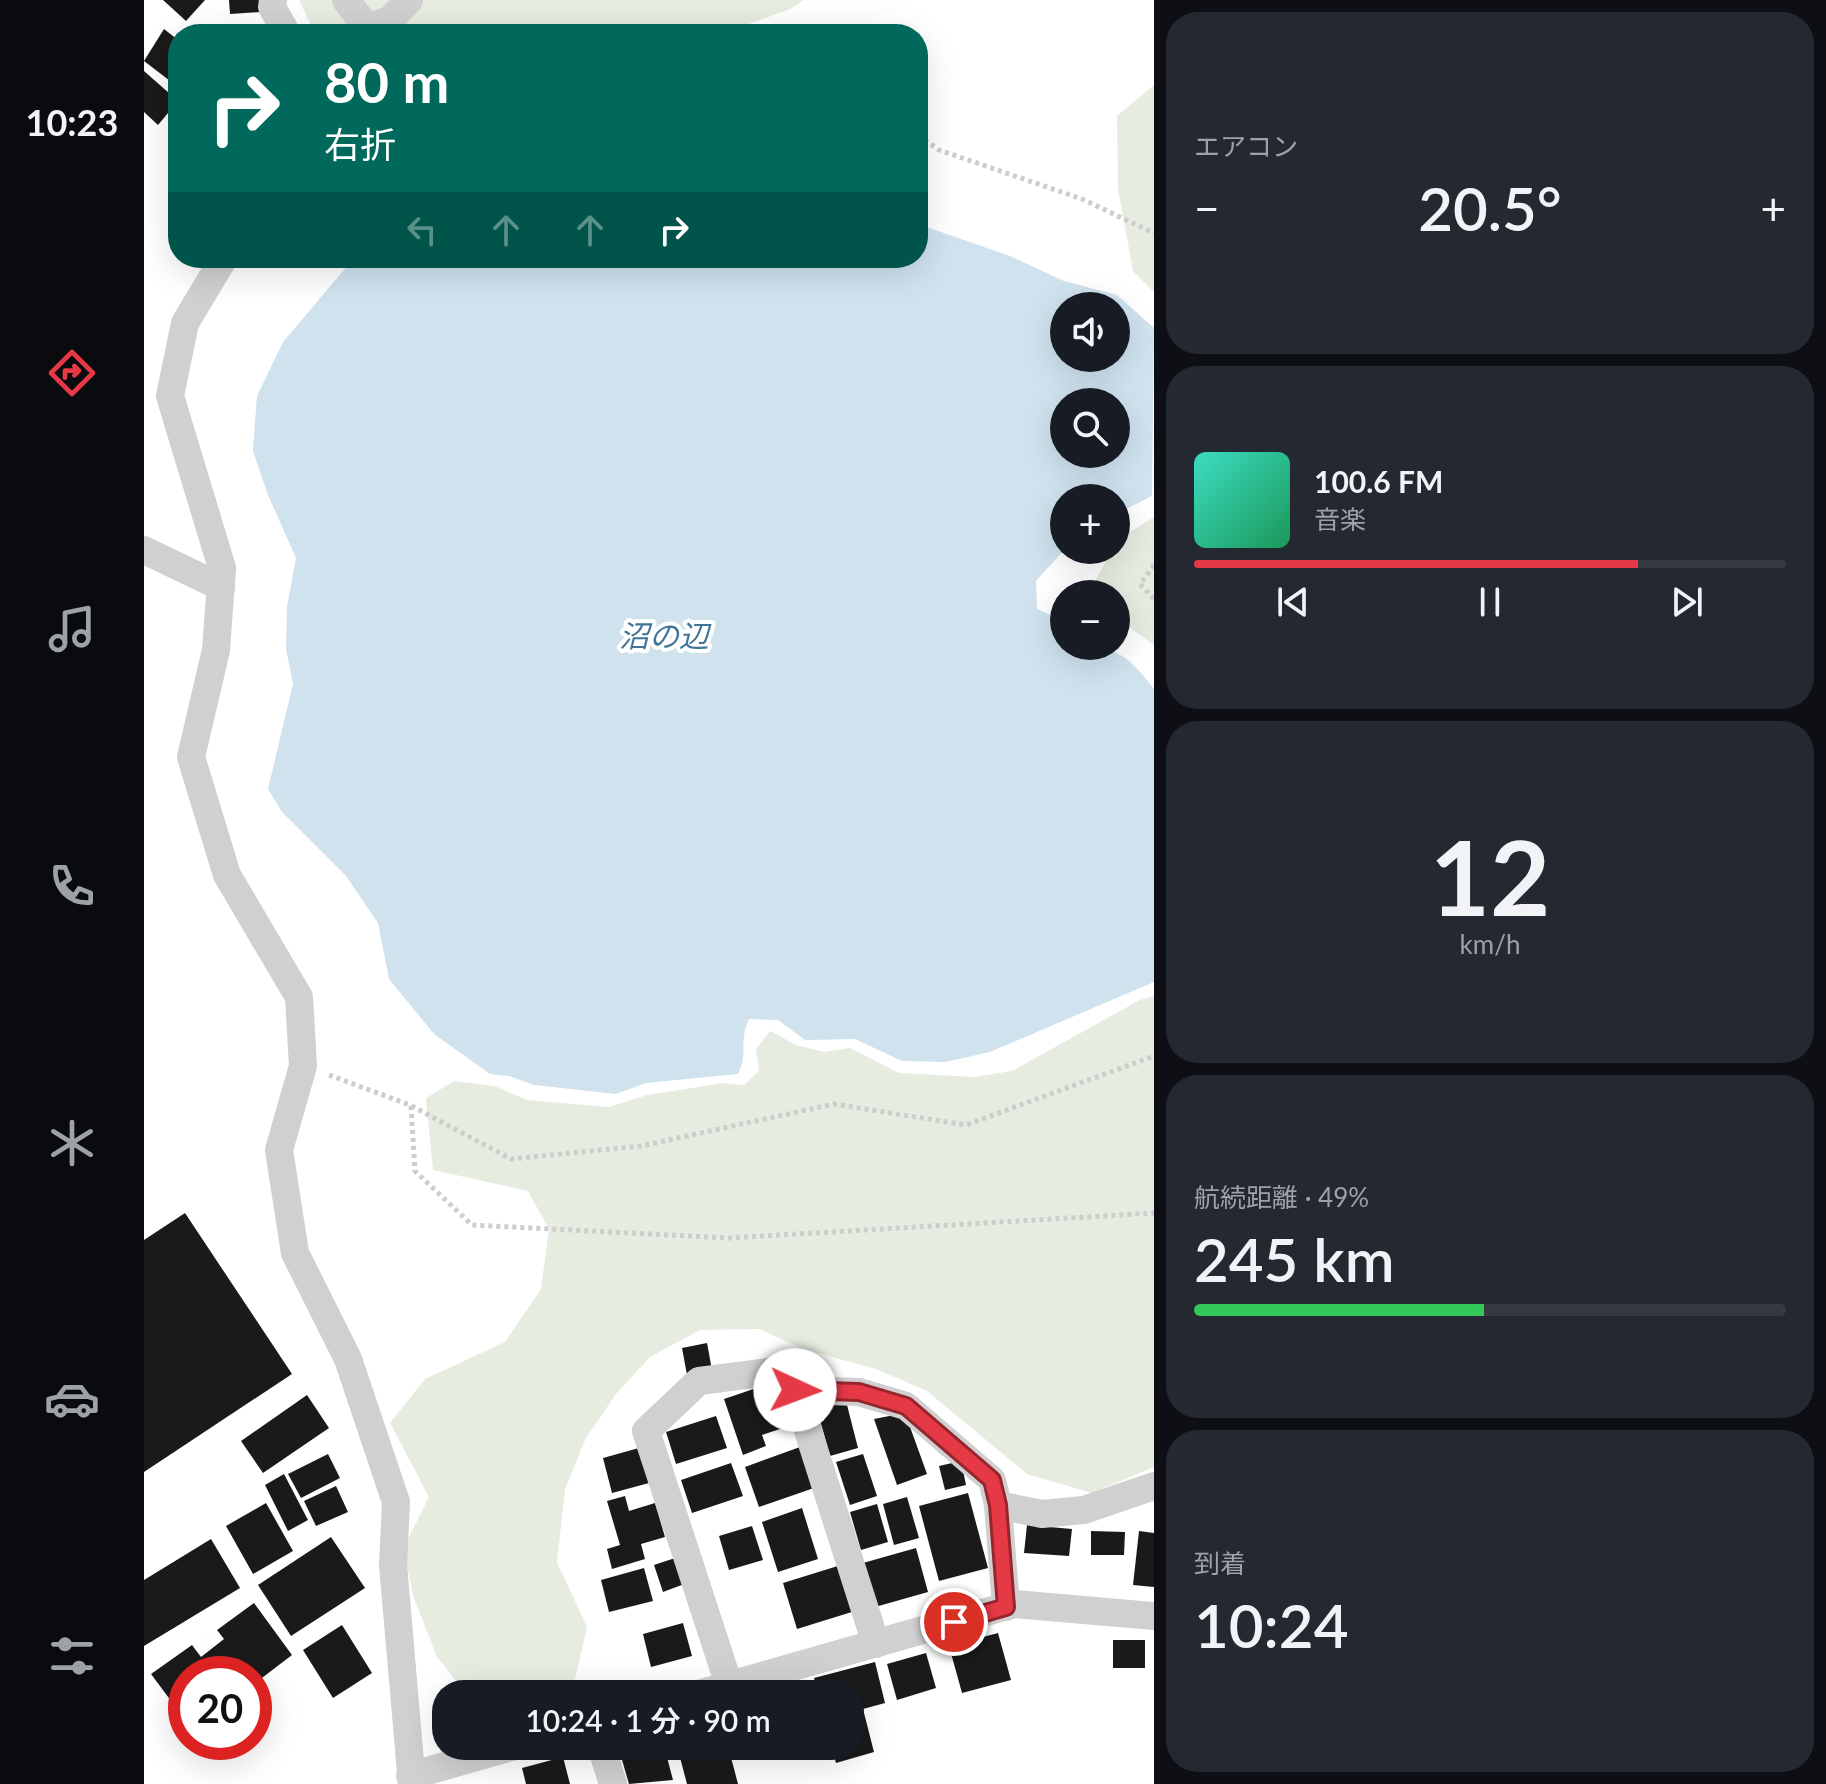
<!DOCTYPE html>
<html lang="ja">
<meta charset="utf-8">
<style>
:root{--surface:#171b24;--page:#242831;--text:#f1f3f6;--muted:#9ea1a6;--line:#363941;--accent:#e63946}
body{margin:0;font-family:Lato,"Noto Sans JP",sans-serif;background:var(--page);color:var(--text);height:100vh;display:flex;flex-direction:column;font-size:30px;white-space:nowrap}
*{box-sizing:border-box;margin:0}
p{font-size:26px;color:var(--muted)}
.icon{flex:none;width:44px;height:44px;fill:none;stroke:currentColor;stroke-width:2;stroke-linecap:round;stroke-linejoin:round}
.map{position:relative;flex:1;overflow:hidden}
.side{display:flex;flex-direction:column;gap:12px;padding:12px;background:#0d0f14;width:672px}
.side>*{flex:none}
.top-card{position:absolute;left:24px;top:24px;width:760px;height:244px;border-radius:32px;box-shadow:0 8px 32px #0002;background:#00695c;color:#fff;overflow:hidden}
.buttons{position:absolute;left:906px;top:292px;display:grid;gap:16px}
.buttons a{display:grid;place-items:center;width:80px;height:80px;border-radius:50%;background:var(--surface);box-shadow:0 8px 32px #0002;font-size:40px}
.speed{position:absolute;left:24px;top:1656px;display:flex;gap:16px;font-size:40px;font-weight:700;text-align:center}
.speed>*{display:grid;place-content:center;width:104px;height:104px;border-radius:50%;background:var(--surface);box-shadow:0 8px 32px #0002;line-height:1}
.speed .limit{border:12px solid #d22;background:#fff;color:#111}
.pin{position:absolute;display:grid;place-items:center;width:68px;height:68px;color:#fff;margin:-34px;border:4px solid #fff;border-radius:50%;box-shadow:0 2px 8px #0007}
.me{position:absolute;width:88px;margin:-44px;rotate:92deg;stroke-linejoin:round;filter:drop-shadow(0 0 6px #0008)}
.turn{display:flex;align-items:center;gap:28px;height:168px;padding:0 24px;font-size:36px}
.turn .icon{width:104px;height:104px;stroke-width:2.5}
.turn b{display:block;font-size:56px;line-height:68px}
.lanes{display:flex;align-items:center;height:76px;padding:0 24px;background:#0003;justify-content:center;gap:40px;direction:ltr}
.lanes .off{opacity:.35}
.big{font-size:60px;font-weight:600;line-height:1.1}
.side .tile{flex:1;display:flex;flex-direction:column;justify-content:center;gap:12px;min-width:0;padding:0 28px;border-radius:32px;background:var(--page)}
.side .dial{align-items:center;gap:0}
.dial b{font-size:104px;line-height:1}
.song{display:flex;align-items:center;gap:24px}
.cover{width:96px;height:96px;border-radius:12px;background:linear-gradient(135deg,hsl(170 70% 55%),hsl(150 70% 35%))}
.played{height:8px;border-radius:4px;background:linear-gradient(90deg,var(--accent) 75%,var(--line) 75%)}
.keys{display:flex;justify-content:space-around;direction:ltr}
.heat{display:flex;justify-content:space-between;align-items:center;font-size:44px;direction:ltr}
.charge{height:12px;border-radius:6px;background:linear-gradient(90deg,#34c759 49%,var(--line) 0)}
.trip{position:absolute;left:288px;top:1680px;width:432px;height:80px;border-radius:32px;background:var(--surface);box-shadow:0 8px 32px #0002;font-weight:600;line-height:80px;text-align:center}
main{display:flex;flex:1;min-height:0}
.tabs{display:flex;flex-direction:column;width:144px;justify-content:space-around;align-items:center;background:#090b0e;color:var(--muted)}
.tabs .icon{width:56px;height:56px}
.tabs .current{color:var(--accent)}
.tabs b{font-size:36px;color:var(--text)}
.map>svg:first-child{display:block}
</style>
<main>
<nav class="tabs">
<b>10:23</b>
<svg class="icon current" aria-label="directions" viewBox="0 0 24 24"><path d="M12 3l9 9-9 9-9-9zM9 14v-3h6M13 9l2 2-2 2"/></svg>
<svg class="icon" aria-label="music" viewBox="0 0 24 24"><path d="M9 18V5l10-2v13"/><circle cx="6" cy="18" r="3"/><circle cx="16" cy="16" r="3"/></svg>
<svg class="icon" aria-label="phone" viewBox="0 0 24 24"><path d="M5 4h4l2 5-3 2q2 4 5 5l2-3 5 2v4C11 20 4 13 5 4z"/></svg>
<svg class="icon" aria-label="climate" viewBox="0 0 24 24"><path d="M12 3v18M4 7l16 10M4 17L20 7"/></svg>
<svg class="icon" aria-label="car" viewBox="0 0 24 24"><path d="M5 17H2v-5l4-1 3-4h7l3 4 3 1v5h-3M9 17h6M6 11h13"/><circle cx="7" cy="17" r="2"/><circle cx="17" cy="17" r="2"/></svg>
<svg class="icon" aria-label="filters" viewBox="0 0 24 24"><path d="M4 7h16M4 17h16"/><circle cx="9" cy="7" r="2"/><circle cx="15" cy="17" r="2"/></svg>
</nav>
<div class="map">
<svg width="1010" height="1784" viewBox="0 0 1010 1784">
<rect width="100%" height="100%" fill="#fff"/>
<!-- green -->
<g fill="#e6ecdf">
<path d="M155,0H660L646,9L577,34H171Z"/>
<path d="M1010,85V292L989,271L974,189L973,116Z"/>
<path d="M1010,517V645C988,628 972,624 972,594H958L950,583L968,550H972L973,540Z"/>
<path d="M1010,996V1467L948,1493L883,1474L783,1391L732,1369L659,1349L615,1329L556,1330L506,1357L472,1394L442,1438L421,1489L413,1562L443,1627L429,1688L383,1694L322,1693L293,1657L270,1598L259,1549L285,1497L246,1423L281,1379L361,1342L397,1289L405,1229L384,1191L289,1170L282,1098L310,1081L351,1086L383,1100L465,1107L503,1095L580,1083L600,1085L615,1071L612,1049L626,1031L652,1045L680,1052L706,1048L755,1073L830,1077L868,1071L996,1000Z"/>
</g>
<!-- water -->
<path fill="#cfe2ee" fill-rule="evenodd" d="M774,224L866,256L920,281L973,295L1010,328L1008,496L972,514V498H920V550L892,581L893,609L920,621V646C968,646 980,649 1010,689V982L846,1052L801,1062L758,1061L711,1039L661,1040L634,1020L605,1019C594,1043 605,1052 594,1074L502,1083L472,1094L390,1085L365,1076L346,1074L290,1034L245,979L234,923L202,876L138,812L124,789L149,684L142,649L143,607L152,558L124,495L109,451L113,396L139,342L210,258H774ZM920,306H972V358H920ZM920,402H972V454H920Z"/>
<!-- building -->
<g fill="#1a1a1a">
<path d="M19,0H61L42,21Z"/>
<path d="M85,0H115L116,12L86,14Z"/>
<path d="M20,29L34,40V87L0,61Z"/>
<path d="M0,71L34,101L14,125L0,112Z"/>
<path d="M41,1213L148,1374L0,1472V1240Z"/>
<path d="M563,1343L568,1370L543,1375L538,1348Z"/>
<path d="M627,1383L642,1427L618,1435L622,1446L599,1455L580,1399Z"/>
<path d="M163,1395L185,1428L119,1473L97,1441Z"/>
<path d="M702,1401L714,1448L686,1456L673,1409Z"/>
<path d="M761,1413L783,1474L753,1485L730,1419Z"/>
<path d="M572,1416L583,1448L532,1464L522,1432Z"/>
<path d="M656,1447L670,1488L615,1507L601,1467Z"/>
<path d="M495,1448L505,1483L468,1493L459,1458Z"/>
<path d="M184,1454L196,1478L157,1498L144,1474Z"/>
<path d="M719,1454L733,1496L706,1505L692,1462Z"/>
<path d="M817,1461L822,1485L801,1490L795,1466Z"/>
<path d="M587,1463L599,1496L548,1513L537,1480Z"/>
<path d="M140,1474L164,1520L144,1531L121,1485Z"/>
<path d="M192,1486L204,1512L172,1526L160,1501Z"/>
<path d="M824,1493L844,1568L795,1581L775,1506Z"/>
<path d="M481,1496L485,1511L511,1503L521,1537L497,1544L501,1559L468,1569L463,1549L476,1545L463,1501Z"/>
<path d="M763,1497L775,1538L750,1545L739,1504Z"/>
<path d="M122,1503L149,1551L109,1574L82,1526Z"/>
<path d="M733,1504L744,1542L717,1550L706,1512Z"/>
<path d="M658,1508L674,1559L634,1572L618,1522Z"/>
<path d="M883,1525L928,1529L925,1556L880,1553Z"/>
<path d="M608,1526L619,1560L585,1570L575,1536Z"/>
<path d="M947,1531L981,1532L980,1555H947Z"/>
<path d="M995,1531L1010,1533V1587L989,1585Z"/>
<path d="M187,1537L221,1588L147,1636L114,1585Z"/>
<path d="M67,1539L96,1588L0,1646V1580Z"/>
<path d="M772,1548L784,1592L731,1607L719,1563Z"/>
<path d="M534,1557L543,1583L519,1592L510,1565Z"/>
<path d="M697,1565L711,1611L653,1629L639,1583Z"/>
<path d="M500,1568L509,1601L465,1612L457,1580Z"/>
<path d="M110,1603L148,1655L110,1684V1674H42V1721L7,1674L48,1645L57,1657L80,1639L73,1630Z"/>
<path d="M539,1623L548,1656L507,1667L499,1634Z"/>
<path d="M198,1625L228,1673L189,1698L159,1650Z"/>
<path d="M854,1633L867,1680L818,1693L805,1646Z"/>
<rect x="969" y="1640" width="32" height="28"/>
<path d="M782,1653L792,1688L753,1700L743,1664Z"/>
<path d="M731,1662L741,1703L719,1709L730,1752L692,1763L687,1746H706V1694H674L670,1678Z"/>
<path d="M663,1685L666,1694H635V1693Z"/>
<path d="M474,1746H520L529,1780L485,1784Z"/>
<path d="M533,1746H584L594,1784H543Z"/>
<path d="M419,1757L426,1784H382L378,1768Z"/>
</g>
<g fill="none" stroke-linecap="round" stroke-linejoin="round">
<!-- path -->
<g stroke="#cdcdcd" stroke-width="5" stroke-dasharray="4 4" stroke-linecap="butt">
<path d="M774,135L795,150L938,199L1010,233"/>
<path d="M1010,565L996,584L1010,599"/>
<path d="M185,1075L266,1105L367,1159L497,1146L690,1104L822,1125L1010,1056"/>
<path d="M267,1106L271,1171L328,1225L585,1238L1010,1213"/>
</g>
<!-- minor -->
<g stroke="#d0d0d0" stroke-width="28">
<path d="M129,0L128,7L143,34"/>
<path d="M202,0L223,28"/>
<path d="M220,34L223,28L246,20L265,0"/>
<path d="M80,258L41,323L26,396L78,568L72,650L47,757L83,875L155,997L159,1066L135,1150L151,1253L204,1359L252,1502L249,1565L268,1784"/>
<path d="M0,550L77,587"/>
<path d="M651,1390L715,1392L762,1406L848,1480L854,1505L862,1607"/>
<path d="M854,1505L898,1514L940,1510L1010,1486"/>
<path d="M585,1685L502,1431L555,1381L624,1372L651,1390L732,1644"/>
<path d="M554,1694L870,1604L1010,1616"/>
<path d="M457,1746L469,1784"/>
<path d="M266,1776L371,1746"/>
</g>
</g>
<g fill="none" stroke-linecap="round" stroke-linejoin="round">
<defs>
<path id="route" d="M651,1390L715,1392L762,1406L848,1480L854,1505L862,1607L810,1622"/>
</defs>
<!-- route casing -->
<use href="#route" stroke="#96252e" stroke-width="20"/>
<!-- route -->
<use href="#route" stroke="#e63946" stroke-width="14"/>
</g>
<g text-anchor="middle" stroke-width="8" stroke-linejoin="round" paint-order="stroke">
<!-- water labels -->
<g font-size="30" font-style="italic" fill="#3f7597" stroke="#fff">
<text x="520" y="647">沼の辺</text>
</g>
</g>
</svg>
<div class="buttons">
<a><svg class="icon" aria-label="sound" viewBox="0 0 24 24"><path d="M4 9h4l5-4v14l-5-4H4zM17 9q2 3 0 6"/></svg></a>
<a><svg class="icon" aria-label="search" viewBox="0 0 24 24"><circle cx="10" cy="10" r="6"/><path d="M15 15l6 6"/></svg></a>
<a>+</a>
<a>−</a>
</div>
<div class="speed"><div class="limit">20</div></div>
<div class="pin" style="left:810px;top:1622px;background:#d93025"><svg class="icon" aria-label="arrive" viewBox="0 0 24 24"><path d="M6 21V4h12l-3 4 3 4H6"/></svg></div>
<svg class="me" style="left:651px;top:1390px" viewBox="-20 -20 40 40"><circle r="19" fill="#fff"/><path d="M0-13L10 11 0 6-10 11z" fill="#e63946"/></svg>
<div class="trip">10:24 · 1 分 · 90 m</div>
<div class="top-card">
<div class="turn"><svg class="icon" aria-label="right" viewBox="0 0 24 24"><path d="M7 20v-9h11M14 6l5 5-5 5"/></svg><div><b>80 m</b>右折</div></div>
<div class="lanes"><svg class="icon off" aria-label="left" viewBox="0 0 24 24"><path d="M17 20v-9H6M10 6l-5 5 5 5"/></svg><svg class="icon off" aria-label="ahead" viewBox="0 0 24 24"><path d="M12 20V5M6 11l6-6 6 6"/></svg><svg class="icon off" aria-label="ahead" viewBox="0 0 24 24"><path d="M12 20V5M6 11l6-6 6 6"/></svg><svg class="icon" aria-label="right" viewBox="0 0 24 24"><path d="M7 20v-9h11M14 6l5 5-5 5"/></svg></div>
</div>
</div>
<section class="side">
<div class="tile"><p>エアコン</p>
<div class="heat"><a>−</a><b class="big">20.5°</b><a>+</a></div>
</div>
<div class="tile">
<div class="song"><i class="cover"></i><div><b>100.6 FM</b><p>音楽</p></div></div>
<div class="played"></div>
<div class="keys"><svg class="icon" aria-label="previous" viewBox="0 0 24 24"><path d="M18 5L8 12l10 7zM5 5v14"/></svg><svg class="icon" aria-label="pause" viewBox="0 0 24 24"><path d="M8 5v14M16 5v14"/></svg><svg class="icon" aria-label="next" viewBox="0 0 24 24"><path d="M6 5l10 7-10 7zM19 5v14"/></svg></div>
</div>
<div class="tile dial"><b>12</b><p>km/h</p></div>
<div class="tile"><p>航続距離 · 49%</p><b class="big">245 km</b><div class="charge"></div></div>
<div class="tile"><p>到着</p><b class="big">10:24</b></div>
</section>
</main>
